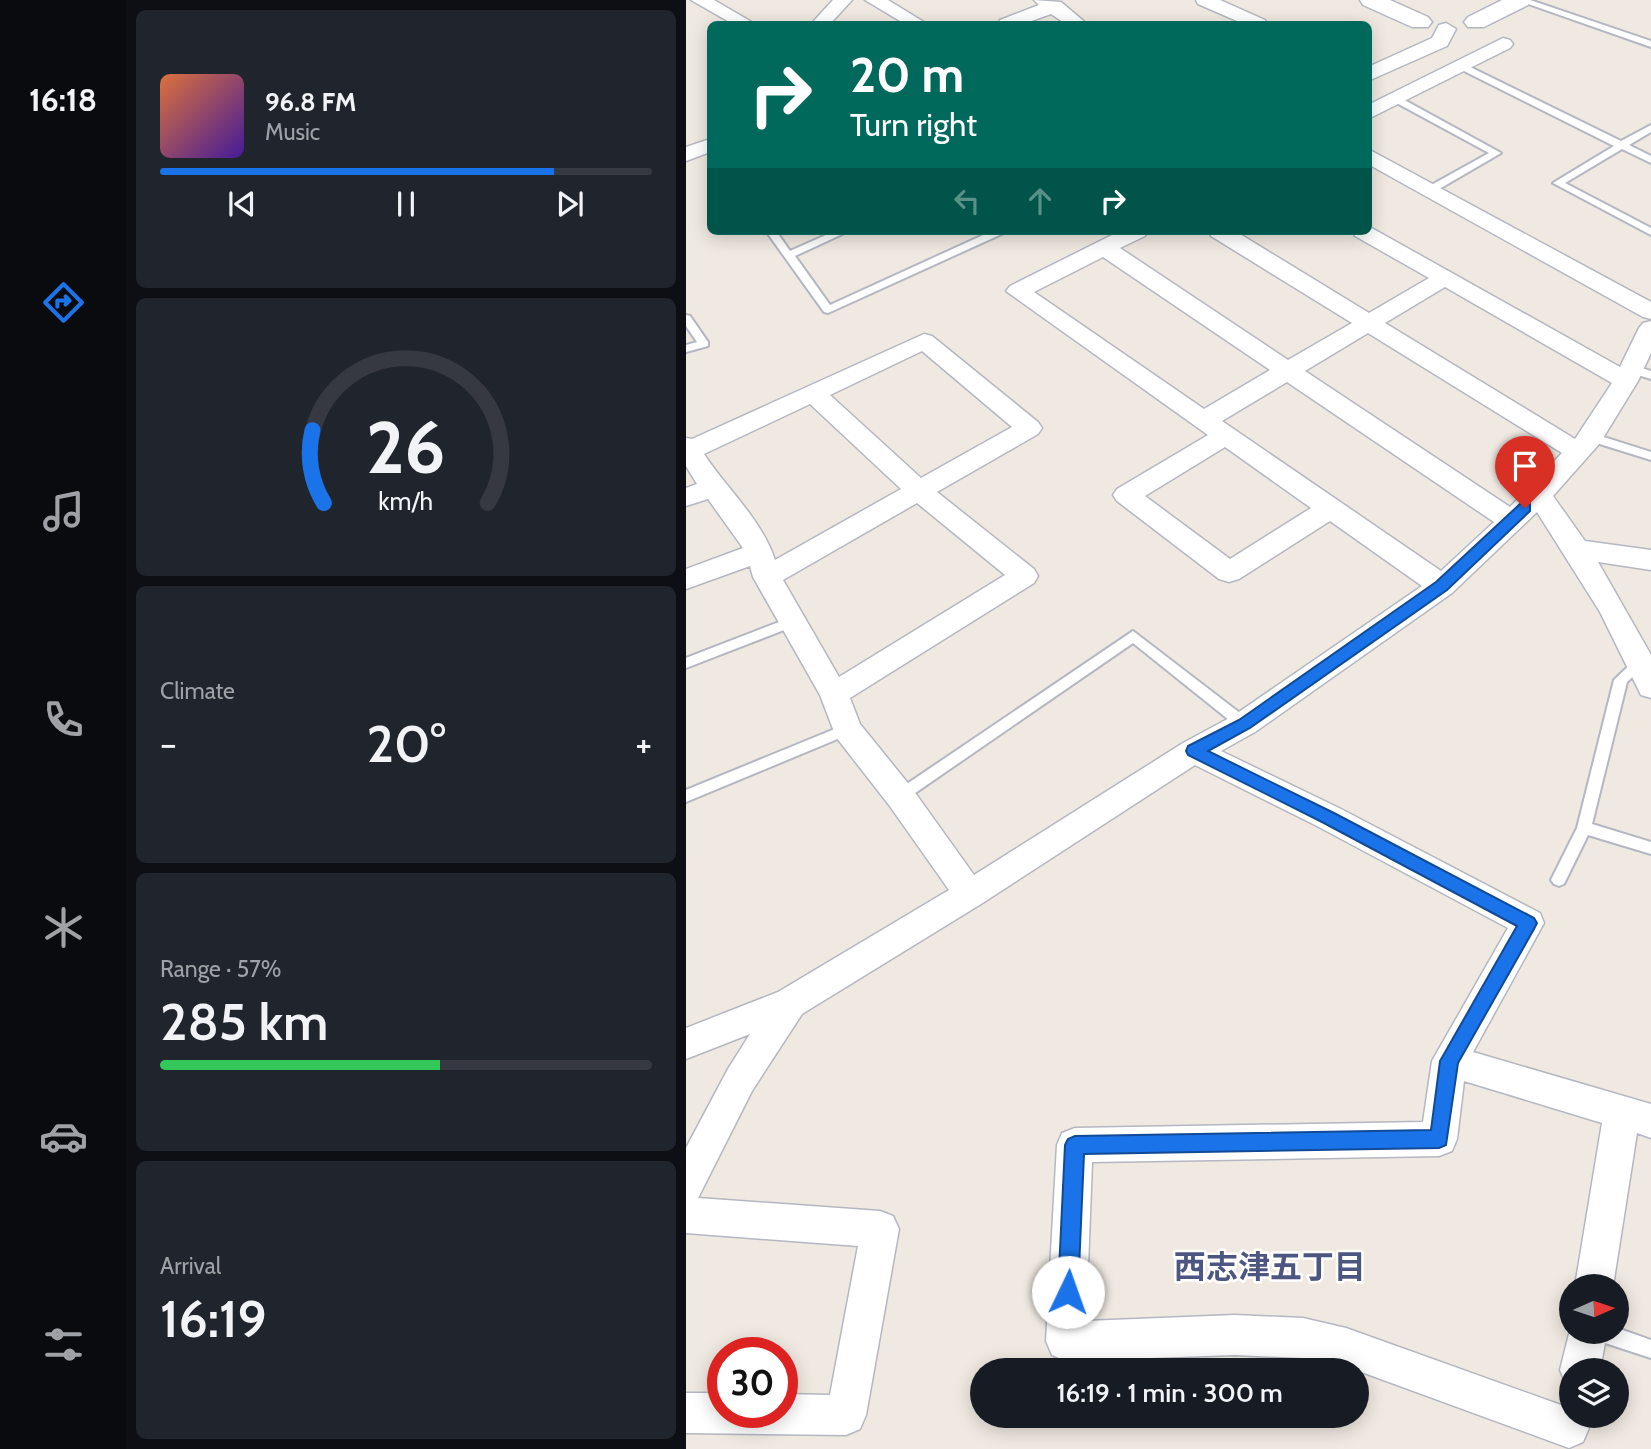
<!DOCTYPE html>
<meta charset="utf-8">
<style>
:root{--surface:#171b24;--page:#20242c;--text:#f1f3f6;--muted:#9ea1a6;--line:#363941;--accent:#1a73e8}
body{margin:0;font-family:Cabin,"Noto Sans JP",sans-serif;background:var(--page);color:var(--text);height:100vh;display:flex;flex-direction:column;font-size:26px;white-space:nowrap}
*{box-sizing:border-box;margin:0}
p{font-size:23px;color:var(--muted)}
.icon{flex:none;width:38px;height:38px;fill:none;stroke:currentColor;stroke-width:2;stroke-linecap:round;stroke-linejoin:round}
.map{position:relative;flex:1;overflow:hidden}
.side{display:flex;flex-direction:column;gap:10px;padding:10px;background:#0d0f14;width:560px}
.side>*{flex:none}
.guide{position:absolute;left:21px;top:21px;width:665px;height:214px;border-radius:10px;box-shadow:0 4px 18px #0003;background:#00695c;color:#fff;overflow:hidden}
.needle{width:46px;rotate:87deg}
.buttons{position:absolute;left:873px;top:1274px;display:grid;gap:14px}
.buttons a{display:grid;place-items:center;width:70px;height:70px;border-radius:50%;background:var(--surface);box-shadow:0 4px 18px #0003;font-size:35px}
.speed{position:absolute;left:21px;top:1337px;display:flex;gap:14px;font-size:35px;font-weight:700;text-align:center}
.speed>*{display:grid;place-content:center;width:91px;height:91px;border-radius:50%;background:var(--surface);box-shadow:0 4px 18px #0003;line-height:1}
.speed .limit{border:10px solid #d22;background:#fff;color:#111}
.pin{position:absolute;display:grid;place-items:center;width:60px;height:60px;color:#fff;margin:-72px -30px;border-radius:50% 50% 50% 0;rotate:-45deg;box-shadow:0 0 7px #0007}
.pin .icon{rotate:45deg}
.me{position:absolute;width:77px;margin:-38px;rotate:3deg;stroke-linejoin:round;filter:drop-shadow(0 0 5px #0008)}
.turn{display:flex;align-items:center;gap:24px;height:147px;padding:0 28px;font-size:32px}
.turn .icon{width:91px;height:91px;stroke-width:2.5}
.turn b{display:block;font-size:49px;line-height:60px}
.lanes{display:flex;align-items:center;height:66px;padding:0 28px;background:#0003;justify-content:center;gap:35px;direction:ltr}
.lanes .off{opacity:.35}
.big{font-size:52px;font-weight:600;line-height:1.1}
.side .widget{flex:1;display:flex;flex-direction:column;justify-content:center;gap:10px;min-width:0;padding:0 24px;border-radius:10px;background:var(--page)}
.side .dial{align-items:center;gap:0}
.dial svg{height:182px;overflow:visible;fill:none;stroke:var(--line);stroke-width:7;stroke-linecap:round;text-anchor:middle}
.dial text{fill:var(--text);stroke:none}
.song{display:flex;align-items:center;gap:21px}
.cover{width:84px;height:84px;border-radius:10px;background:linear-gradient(135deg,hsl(20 70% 55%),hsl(260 70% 35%))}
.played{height:7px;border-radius:4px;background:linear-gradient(90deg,var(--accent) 80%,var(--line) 80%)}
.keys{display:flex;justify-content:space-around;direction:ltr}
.heat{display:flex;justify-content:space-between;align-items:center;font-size:38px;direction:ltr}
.charge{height:10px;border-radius:5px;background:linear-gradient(90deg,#34c759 57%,var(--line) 0)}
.trip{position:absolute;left:284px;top:1358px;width:399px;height:70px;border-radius:35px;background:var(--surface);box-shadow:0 4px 18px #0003;font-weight:600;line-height:70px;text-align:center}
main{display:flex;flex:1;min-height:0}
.menu{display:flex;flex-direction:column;width:126px;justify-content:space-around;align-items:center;background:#090b0e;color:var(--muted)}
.menu .icon{width:49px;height:49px}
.menu .active{color:var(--accent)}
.menu b{font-size:32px;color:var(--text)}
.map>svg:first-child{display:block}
</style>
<main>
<nav class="menu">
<b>16:18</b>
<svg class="icon active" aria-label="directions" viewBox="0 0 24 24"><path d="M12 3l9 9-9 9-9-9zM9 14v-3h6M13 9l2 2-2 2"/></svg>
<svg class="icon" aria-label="music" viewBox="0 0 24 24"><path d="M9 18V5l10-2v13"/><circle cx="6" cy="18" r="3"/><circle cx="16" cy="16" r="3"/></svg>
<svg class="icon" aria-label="phone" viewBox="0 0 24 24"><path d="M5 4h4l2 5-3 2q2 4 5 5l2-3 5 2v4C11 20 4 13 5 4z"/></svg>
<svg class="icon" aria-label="climate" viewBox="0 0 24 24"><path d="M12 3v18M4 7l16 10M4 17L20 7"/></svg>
<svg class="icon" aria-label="car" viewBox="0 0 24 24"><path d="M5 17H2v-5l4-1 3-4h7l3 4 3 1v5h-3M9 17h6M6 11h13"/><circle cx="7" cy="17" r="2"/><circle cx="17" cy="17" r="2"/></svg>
<svg class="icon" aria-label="filters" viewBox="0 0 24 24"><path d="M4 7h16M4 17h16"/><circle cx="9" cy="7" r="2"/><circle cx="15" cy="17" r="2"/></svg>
</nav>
<section class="side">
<div class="widget">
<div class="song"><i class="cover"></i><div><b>96.8 FM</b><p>Music</p></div></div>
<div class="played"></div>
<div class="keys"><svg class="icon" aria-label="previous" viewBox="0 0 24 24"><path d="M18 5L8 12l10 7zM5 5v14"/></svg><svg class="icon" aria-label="pause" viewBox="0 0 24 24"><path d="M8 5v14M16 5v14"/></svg><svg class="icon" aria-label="next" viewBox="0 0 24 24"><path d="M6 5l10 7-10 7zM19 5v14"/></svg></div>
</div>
<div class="widget dial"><svg viewBox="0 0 100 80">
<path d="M14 69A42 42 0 1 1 86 69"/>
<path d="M14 69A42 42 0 0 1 9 37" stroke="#1a73e8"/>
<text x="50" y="56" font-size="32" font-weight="700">26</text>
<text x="50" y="72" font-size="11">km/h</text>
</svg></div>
<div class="widget"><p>Climate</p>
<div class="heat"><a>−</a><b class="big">20°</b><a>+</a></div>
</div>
<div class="widget"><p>Range · 57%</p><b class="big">285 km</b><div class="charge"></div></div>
<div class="widget"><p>Arrival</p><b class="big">16:19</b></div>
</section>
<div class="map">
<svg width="965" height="1449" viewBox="0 0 965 1449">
<rect width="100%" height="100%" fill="#efe9e1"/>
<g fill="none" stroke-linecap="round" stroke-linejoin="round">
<defs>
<g id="service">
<path d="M831,0H844L965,41V47Z"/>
<path d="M772,64H778L935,141L965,125V132L943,145L965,156V163L936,149L879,183L965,228V235L867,183L928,146L772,68Z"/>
<path d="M707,97H713L815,153L748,192H740V188L803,153L707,101Z"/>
<path d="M80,231H90L104,251L149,231H163L109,256L144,305L306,231H317L318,233L142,313L138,312Z"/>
<path d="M0,315L4,316L22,342V346L0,352V345L11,342L0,326Z"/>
<path d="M946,365L965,371V379L942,372V366Z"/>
<path d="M905,433L965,452V460L901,440V434Z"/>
<path d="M106,617L111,619L113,622L111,625L0,668V658Z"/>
<path d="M447,631L563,720L565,724L563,728H553L447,643L219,800H209L207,796L209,792Z"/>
<path d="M955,658L962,663L941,682L906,824L965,842V854L902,835L878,884L873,886L868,884L865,880L891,828L928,680L950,659Z"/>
<path d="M161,724L166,725L168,729L166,733L0,802V790Z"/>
<path d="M931,1328L965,1340V1358L907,1339L905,1332H931Z"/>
</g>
<g id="minor">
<path d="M5,0H28L69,24H47Z"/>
<path d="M147,0H166L144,24H125Z"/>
<path d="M179,0H202L241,24H219Z"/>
<path d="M348,0L375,2L401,24H380L365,14L337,24H312L314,20L353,5Z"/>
<path d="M510,0H534L579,20L581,24H558L512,4Z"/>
<path d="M760,23L770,29L761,46L682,81V67L746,38L753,25Z"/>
<path d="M817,38L824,40L827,44L824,48L682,119V105Z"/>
<path d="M24,139V152L0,161V147Z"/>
<path d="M682,149L965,302V319L957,317L682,164Z"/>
<path d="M682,226L934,367L953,328L957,323L965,321V353L952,381L914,443L867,496L899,541L965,550V570L912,562L965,655V698L955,695L914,612L851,512L766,593L569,732L535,751L653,808L854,913L858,923L787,1052L965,1104V1138L951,1133L927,1286H889L916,1123L778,1081L771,1139L766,1151L753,1156L406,1162L400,1321L549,1315L617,1318L660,1328L886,1409V1416H898L903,1428L897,1442L883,1448L670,1370L617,1358L549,1355L380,1361L366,1355L360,1341L371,1145L376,1133L389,1128L737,1122L746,1061L822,928L631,826L509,765L295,904L116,1014L66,1091L12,1198L194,1211L207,1216L213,1229L180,1415L174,1429L160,1435L0,1433V1393H37V1412H96V1394L144,1395L172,1246L0,1233V1148L42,1069L64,1034L0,1059V1028L92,992L263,890L203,805L150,737L134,695L67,577L64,566L0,589V569L57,548L22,499L0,506V488L11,484L0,466V438L6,439L238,334L246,336L352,422L356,428L352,434L251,492L348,569L352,576L348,583L164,698L174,724L225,787L288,875L497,743L547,716L736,586L644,521L553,579L543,582L533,579L431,501L427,495L431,489L522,435L320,291L324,286L434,231H462L459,236L434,248L602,360L666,323L525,236L522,231H549L683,313L743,278L669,236L666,231H682ZM417,257L584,370L518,409L348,292ZM759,287L926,383L889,439L699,323ZM682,333L876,453L824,507L619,371ZM236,351L326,427L235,478L144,395ZM601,382L808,522L755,571L536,421ZM124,404L215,489L89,560C76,520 41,489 18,454ZM539,447L625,508L544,559L459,496ZM231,503L319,575L153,677L97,580Z"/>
<path d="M886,1322V1332H921L914,1370H886V1386L880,1384L874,1370Z"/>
</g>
<g id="tertiary">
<path d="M674,0H704L742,17L746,22L742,27H726L677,5Z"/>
<path d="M816,0H845L842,5L798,27H782L778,22L782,17Z"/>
</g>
</defs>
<!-- service casing -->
<use href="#service" stroke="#b4b7c1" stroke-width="4"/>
<!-- minor casing -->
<use href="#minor" stroke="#b4b7c1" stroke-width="3"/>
<!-- tertiary casing -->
<use href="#tertiary" stroke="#b4b7c1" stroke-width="3"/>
<!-- service -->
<use href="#service" fill="#fff" fill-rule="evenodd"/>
<!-- minor -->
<use href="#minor" fill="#fff" fill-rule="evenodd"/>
<!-- tertiary -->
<use href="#tertiary" fill="#fff" fill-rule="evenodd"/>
</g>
<!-- route -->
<path fill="#1a73e8" stroke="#114b97" stroke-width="2" d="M839,503L844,504V511L761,590L564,728L522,751L648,813L848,918L851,923L848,929L772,1063L760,1145L753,1148L398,1154L392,1292L389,1299L382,1302L375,1299L372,1292L379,1145L382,1139L389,1136L745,1130L754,1061L831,926L636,822L502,755L500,751L502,746L553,720L750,582L834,504Z"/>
<g text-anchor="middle" stroke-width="5" stroke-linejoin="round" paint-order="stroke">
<!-- near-neighbourhood labels -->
<g font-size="32" font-weight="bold" fill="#4d5680" stroke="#fff">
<text x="584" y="1278">西志津五丁目</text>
</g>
</g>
</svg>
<div class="buttons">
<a><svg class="needle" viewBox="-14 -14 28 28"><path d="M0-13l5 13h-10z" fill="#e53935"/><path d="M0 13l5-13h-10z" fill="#9ea1a6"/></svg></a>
<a><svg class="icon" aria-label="layers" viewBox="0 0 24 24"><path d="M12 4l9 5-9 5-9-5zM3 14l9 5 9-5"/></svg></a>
</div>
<div class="speed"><div class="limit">30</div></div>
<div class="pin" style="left:839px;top:508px;background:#d93025"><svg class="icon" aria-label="arrive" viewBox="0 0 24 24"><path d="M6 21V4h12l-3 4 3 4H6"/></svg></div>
<svg class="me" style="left:382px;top:1292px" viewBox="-20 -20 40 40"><circle r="19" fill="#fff"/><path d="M0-13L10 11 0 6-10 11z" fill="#1a73e8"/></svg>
<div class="trip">16:19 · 1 min · 300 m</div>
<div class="guide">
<div class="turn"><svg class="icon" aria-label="right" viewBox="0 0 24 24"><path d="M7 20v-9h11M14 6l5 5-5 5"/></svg><div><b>20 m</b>Turn right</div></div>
<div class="lanes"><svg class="icon off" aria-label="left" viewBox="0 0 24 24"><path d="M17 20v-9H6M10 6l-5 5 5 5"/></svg><svg class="icon off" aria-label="ahead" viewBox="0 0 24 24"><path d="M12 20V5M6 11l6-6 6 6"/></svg><svg class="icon" aria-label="right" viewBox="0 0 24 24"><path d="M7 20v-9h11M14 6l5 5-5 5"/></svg></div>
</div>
</div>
</main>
